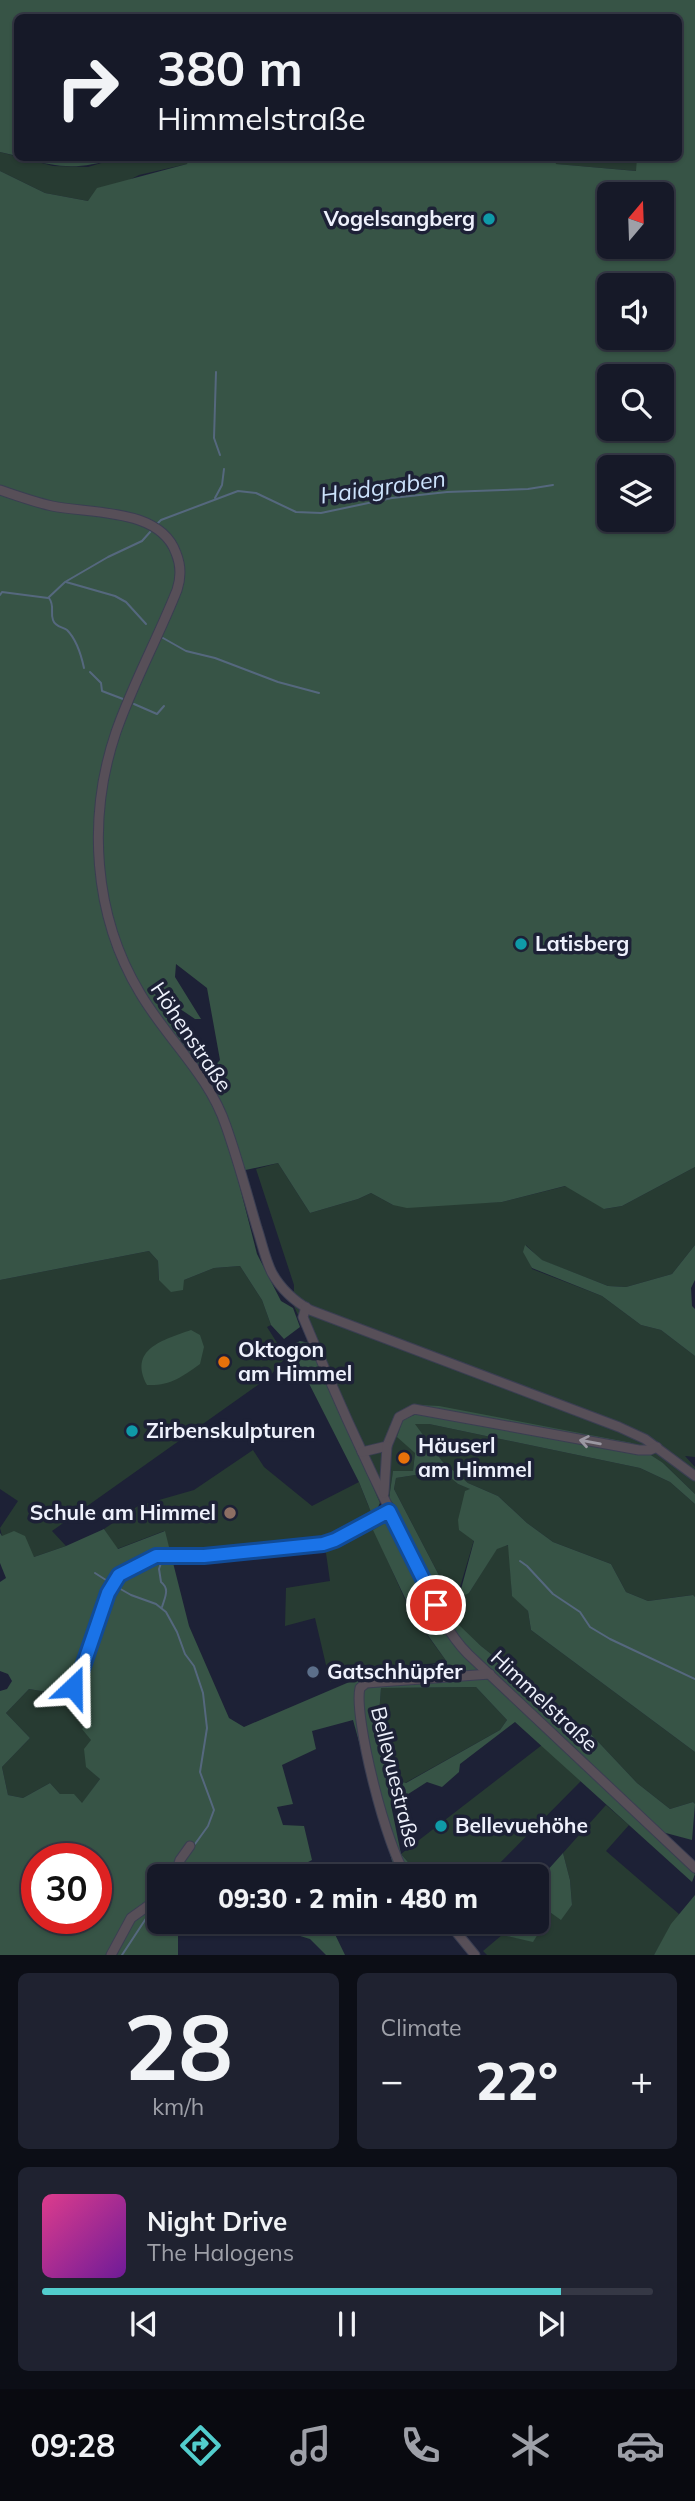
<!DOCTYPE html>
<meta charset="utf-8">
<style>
:root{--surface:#161928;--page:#1f2230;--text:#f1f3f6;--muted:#9ea0a8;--line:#353845;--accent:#52cdcd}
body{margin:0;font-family:Mulish,sans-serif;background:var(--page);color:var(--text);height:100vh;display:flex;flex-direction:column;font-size:26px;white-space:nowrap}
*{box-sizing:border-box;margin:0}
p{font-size:23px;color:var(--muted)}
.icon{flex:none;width:38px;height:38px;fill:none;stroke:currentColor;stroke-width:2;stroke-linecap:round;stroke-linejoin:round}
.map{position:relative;height:1955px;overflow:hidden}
.sheet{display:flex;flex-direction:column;gap:18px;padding:18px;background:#0c0e16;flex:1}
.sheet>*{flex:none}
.guide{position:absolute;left:14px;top:14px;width:668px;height:147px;border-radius:10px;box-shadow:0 2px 5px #0004,0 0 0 2px var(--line);background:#161928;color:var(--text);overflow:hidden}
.needle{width:46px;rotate:19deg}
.controls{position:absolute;left:597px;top:182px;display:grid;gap:14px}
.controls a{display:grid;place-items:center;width:77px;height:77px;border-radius:10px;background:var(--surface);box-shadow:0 2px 5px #0004,0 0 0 2px var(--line);font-size:35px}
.speed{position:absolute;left:21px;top:1843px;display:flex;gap:14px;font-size:35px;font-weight:700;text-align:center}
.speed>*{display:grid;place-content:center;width:91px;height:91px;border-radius:50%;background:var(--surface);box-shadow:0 2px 5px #0004,0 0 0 2px var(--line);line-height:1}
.speed .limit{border:10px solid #d22;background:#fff;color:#111}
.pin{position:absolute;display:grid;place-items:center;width:60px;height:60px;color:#fff;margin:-30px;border:4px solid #fff;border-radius:50%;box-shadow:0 2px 7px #0007}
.me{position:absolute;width:77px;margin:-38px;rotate:23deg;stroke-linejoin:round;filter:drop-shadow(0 0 5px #0008)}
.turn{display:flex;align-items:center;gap:24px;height:147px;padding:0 28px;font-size:32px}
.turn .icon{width:91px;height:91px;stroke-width:2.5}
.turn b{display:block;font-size:49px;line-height:60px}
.big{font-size:52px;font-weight:800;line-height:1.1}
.sheet .card{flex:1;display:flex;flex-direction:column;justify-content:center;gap:10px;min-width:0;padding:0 24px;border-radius:10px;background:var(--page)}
.sheet .dial{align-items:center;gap:0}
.dial b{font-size:91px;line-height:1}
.song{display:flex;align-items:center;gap:21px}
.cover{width:84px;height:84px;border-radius:10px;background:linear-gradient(135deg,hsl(330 70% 55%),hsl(280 70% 35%))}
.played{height:7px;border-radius:4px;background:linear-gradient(90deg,var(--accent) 85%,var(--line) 85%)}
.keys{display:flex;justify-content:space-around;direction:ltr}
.heat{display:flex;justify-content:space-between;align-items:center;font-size:38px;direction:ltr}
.sheet .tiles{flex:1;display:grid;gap:18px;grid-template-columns:1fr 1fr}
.card:last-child{grid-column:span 2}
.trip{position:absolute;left:147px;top:1864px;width:402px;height:70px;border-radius:10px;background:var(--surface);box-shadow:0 2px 5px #0004,0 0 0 2px var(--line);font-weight:800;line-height:70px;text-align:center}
.menu{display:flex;height:112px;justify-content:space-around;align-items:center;background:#090a10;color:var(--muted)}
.menu .icon{width:49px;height:49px}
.menu .current{color:var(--accent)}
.menu b{font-size:32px;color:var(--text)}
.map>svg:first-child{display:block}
</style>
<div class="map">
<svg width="695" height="1955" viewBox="0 0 695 1955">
<rect width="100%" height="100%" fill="#1d2136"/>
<!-- green -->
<g fill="#273b32">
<path d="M0,152L53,166L88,167L118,158H189L187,164L139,175L88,201L45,193L0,171Z"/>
<path d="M554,158H637V171L555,164Z"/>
<path d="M278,1163L310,1213L358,1199L371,1193L393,1205L502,1202L566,1186L605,1209L622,1206L695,1167V1245L672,1274L626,1287L608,1286L541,1260L526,1245L532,1269L602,1296L641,1325L661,1330L695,1356V1457L685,1456L695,1467V1494L663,1463L417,1414L403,1419L415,1453L413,1471L393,1472L389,1499L380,1503L294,1306V1285L256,1169Z"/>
<path d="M149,1251L158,1261L159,1280H184L214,1268L240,1266L262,1300L271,1325L267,1327L286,1357L269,1377L52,1531L66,1546L34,1557L2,1536L0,1528L18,1501L0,1489V1280Z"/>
<path d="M414,1424H429L640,1468L670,1482L695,1504V1597L692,1595L648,1601L626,1592L611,1564L553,1542L527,1523L498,1496L468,1483L442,1461Z"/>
<path d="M253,1450L264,1467L312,1506L359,1482L368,1505L379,1527L374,1530L411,1613L447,1662L350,1672V1675L330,1682L315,1618L285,1626L286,1588L330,1581L326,1553L319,1547L186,1562L172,1559L164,1531L117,1549L104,1529L138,1506L194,1490Z"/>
<path d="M432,1461L458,1484L471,1489L460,1530L474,1540L460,1587L469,1593L497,1548L509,1545L512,1595L528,1611L531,1630L695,1752V1804L693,1802L670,1809L637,1783L589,1732L481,1646L458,1625L456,1608L394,1489L396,1478L428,1473Z"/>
<path d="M62,1682C69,1696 83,1708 89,1720C95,1734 89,1753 86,1766L100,1779L82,1804L60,1794L50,1783L23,1798L8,1795L2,1767L30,1738L6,1713L29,1689L47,1692Z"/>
<path d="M476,1687L507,1720L500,1730L405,1783L387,1778L378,1728L381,1688Z"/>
<path d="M542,1745L581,1781L487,1876H420L401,1854Z"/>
<path d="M606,1805L629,1825L606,1851L679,1914L654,1955H487L483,1951L502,1935L533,1941L551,1913L561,1919L572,1905L570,1880L563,1853Z"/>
</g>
<!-- forest -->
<g fill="#375446" fill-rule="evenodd">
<path d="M0,0H695V1167L622,1206L604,1209L565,1186L502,1202L407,1208L393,1205L371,1193L358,1199L310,1213L278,1163L236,1172L257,1254L281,1301L293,1308L300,1327L284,1339L271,1325L262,1300L240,1266L214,1268L184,1280L183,1290L171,1292L159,1280L158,1261L149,1251L0,1280V171L45,193L88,201L97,188L187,164L189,158H554L556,164L636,171L637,158H679V18H18L17,156L0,152ZM609,194H662V247H609ZM609,285H662V338H609ZM609,376H662V429H609ZM609,467H662V520H609ZM176,964L207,988L220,1060L212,1069L152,990L195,1019H201L175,977Z"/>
<path d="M22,158H117C77,170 62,168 22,158Z"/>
<path d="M525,1245L542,1260L608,1286L626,1287L672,1274L695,1245V1280L691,1288L692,1306L695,1309V1356L661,1330L641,1325L602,1296L532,1268L523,1252Z"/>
<path d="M191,1330L200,1335L204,1347L200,1364C182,1377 170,1386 147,1385C128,1349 163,1340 191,1330Z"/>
<path d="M300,1341L310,1343L380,1503L373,1517L359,1482L290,1346Z"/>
<path d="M420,1405L439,1406L632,1443L663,1463L695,1494V1504L670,1482L640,1468L429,1424H415L442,1461L468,1483L498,1496L527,1523L553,1542L611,1564L626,1592L648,1601L693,1595L695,1597V1752L531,1630L528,1611L512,1596L508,1545L497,1549L469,1593L465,1595L460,1593L474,1541L459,1530L458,1520L465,1491L470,1489L458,1484L432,1462L428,1473L396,1478L394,1489L456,1608L459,1625L481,1646L589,1732L637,1783L670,1809L693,1802L695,1804L692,1840L662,1832L656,1838L695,1874L692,1882L515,1722L460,1764L459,1772L442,1787L427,1782L391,1805L401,1854L420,1876H404L392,1861L353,1720L312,1731L316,1749L282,1765L293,1804L277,1807L283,1825L304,1826L312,1860L281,1876H159V1922H329L345,1955H326L310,1939L274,1928L228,1923H178V1955H0V1691L7,1689L12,1681L8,1674L0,1671V1582L6,1578L0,1563V1533L2,1536L14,1531L25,1536L34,1557L66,1546L104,1529L118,1549L165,1531L189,1626L229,1718L244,1727L354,1680L447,1662L412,1613L373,1530L397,1515L396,1507L389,1499L393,1471H413L415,1453L397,1437L403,1419L417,1414ZM62,1682L69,1696L89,1720L82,1729L91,1740L84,1749L86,1767L100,1779L82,1803L74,1794H60L50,1783L23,1798L8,1795L2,1767L30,1738L6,1713L29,1689L47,1692ZM476,1687L507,1720L500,1730L406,1783L387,1778L378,1728L381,1688ZM37,1858H96V1918H37Z"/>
<path d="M563,1853L570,1880L572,1905L561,1920L551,1913L533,1942L502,1935L512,1922H537V1882Z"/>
<path d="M695,1895V1955H654L671,1924Z"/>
</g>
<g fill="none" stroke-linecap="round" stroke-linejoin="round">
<!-- stream -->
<g stroke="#55687e" stroke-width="2">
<path d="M216,372L214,438L220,455"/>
<path d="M215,498L222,485L224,469"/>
<path d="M157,524L161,520L238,491L256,493L296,512L321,513L392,498L447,492L528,489L553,485"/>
<path d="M66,582L115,596L126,602L146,624"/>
<path d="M0,595L2,592L48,598L65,582L108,557L142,541L151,531"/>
<path d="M49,598C55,606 50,612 53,620C55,627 63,627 67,630C77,640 81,654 84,668"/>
<path d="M163,638L186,651L215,658L278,682L319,693"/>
<path d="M90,672L101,683L102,691L123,699"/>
<path d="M134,704L157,714L164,706"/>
<path d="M520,1561L527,1566L553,1594L580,1612L590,1627L610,1639L695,1679"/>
<path d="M95,1573L109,1582"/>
<path d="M117,1587L131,1595L156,1604L166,1612L177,1632L185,1654L194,1666L203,1693L207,1728L200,1772L214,1810L208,1826L195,1844"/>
<path d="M162,1607C165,1597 170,1589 161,1582L159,1569L162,1560"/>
<path d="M122,1955L147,1917L159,1908"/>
</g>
<defs>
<g id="minor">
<path d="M0,490C17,496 34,502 52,506C91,514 160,508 176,553C181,565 181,578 177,590C158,638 133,683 116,732C87,817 93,915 140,993C167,1039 209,1075 226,1126C238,1160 247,1194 257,1228C262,1243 265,1259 272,1273C281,1289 294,1301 310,1310L619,1427L645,1439L695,1476"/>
<path d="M306,1307L303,1317C337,1400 375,1482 415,1561C430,1593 443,1629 468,1654L695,1868"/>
<path d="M362,1452L387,1446L399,1417L414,1409L639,1450H650L657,1447"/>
<path d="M384,1493L387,1446"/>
<path d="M54,1701L73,1687L78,1681L108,1593C117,1574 134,1564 154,1557C169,1552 187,1557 203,1556C243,1554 283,1548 322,1543L335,1540L389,1511"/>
<path d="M175,1876L180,1860L190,1846"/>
<path d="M407,1876C388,1854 353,1716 360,1688L366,1683L490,1674"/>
<path d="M448,1922L475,1955"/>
<path d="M111,1955L131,1918L159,1898"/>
</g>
</defs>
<!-- minor casing -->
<use href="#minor" stroke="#3a3e52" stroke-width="11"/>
<!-- minor -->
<use href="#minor" stroke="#574f58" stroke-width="9"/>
</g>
<!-- one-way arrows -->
<defs><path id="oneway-shaft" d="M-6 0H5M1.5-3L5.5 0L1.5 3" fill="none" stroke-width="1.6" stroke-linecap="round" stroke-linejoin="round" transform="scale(1.75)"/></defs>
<use stroke="#9b98a2" href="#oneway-shaft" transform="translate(590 1442) rotate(-170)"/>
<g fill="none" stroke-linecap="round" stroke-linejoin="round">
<defs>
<path id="route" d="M73,1687L78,1681L108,1593L119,1575L156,1556H204L323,1544L335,1540L389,1511L436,1605"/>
</defs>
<!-- route casing -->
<use href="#route" stroke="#114b97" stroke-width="18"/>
<!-- route -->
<use href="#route" stroke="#1a73e8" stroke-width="12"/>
</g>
<!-- markers -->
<g fill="#0f9aa8" stroke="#1d2136" stroke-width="2.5">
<circle cx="489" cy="219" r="7"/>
<circle cx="521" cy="944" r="7"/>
<circle cx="132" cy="1431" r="7"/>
<circle cx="441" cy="1826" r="7"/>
</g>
<g fill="#e8710a" stroke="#1d2136" stroke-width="2.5">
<circle cx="224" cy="1362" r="7"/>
<circle cx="404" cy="1458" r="7"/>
</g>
<circle fill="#8d6e63" stroke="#1d2136" stroke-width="2.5" cx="230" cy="1513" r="7"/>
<circle fill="#5c6f8a" stroke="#1d2136" stroke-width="2.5" cx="313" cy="1672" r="7"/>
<g text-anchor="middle" stroke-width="7" stroke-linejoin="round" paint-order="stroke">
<!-- poi labels -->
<g font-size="21" font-weight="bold" fill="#eef1fc" stroke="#1d2136" text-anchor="start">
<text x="475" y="226" text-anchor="end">Vogelsangberg</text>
<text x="535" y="951">Latisberg</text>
<text x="238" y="1357">Oktogon<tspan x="238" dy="24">am Himmel</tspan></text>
<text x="146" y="1438">Zirbenskulpturen</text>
<text x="418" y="1453">Häuserl<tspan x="418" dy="24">am Himmel</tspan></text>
<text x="216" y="1520" text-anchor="end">Schule am Himmel</text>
<text x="327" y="1679">Gatschhüpfer</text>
<text x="455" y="1833">Bellevuehöhe</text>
</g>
<!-- street labels -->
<g font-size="21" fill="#eef1fc" stroke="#1d2136">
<text transform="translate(191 1037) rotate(56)" y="7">Höhenstraße</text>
<text transform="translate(544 1701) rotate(43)" y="7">Himmelstraße</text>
<text transform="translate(395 1777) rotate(76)" y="7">Bellevuestraße</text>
</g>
<!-- water labels -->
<g font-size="23" font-style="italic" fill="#cce2fc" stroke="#1d2136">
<text transform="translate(383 487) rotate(-8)" y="8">Haidgraben</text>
</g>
</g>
</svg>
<div class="controls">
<a><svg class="needle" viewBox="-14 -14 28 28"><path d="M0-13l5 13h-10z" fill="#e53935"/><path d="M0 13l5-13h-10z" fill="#9ea0a8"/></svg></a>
<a><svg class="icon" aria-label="sound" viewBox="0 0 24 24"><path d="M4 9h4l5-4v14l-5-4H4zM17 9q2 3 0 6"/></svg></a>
<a><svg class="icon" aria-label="search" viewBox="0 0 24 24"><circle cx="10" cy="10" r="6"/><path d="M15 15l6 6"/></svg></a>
<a><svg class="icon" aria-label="layers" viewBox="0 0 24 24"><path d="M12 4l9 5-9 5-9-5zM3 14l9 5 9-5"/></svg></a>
</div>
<div class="speed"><div class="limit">30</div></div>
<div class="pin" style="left:436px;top:1605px;background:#d93025"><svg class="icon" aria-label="arrive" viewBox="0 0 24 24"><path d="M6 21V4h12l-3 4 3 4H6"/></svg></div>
<svg class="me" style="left:73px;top:1687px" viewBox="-20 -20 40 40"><path d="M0-17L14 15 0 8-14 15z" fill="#1a73e8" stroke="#fff" stroke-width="4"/></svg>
<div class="trip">09:30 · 2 min · 480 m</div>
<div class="guide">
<div class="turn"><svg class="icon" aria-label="right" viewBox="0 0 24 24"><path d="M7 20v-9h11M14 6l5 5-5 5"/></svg><div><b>380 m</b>Himmelstraße</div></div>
</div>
</div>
<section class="sheet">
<div class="tiles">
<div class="card dial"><b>28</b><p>km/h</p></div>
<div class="card"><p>Climate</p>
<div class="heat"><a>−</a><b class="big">22°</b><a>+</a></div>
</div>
<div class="card">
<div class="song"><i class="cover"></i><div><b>Night Drive</b><p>The Halogens</p></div></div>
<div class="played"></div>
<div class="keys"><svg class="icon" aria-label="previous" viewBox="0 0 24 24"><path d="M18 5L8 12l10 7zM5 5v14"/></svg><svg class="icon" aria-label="pause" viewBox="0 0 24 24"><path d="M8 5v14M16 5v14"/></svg><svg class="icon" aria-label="next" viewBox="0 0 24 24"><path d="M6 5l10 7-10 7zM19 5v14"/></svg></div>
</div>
</div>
</section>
<nav class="menu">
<b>09:28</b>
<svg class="icon current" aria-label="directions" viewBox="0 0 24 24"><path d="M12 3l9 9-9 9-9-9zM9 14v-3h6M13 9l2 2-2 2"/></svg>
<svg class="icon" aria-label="music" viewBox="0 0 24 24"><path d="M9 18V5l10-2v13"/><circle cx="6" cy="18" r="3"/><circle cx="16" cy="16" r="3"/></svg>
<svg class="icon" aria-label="phone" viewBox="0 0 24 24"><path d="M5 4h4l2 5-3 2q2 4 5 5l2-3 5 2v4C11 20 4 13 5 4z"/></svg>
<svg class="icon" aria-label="climate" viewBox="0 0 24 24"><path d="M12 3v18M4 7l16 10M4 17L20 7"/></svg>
<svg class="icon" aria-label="car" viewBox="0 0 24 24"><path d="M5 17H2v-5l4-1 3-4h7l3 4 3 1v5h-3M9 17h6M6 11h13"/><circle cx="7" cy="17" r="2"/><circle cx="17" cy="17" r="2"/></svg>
</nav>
